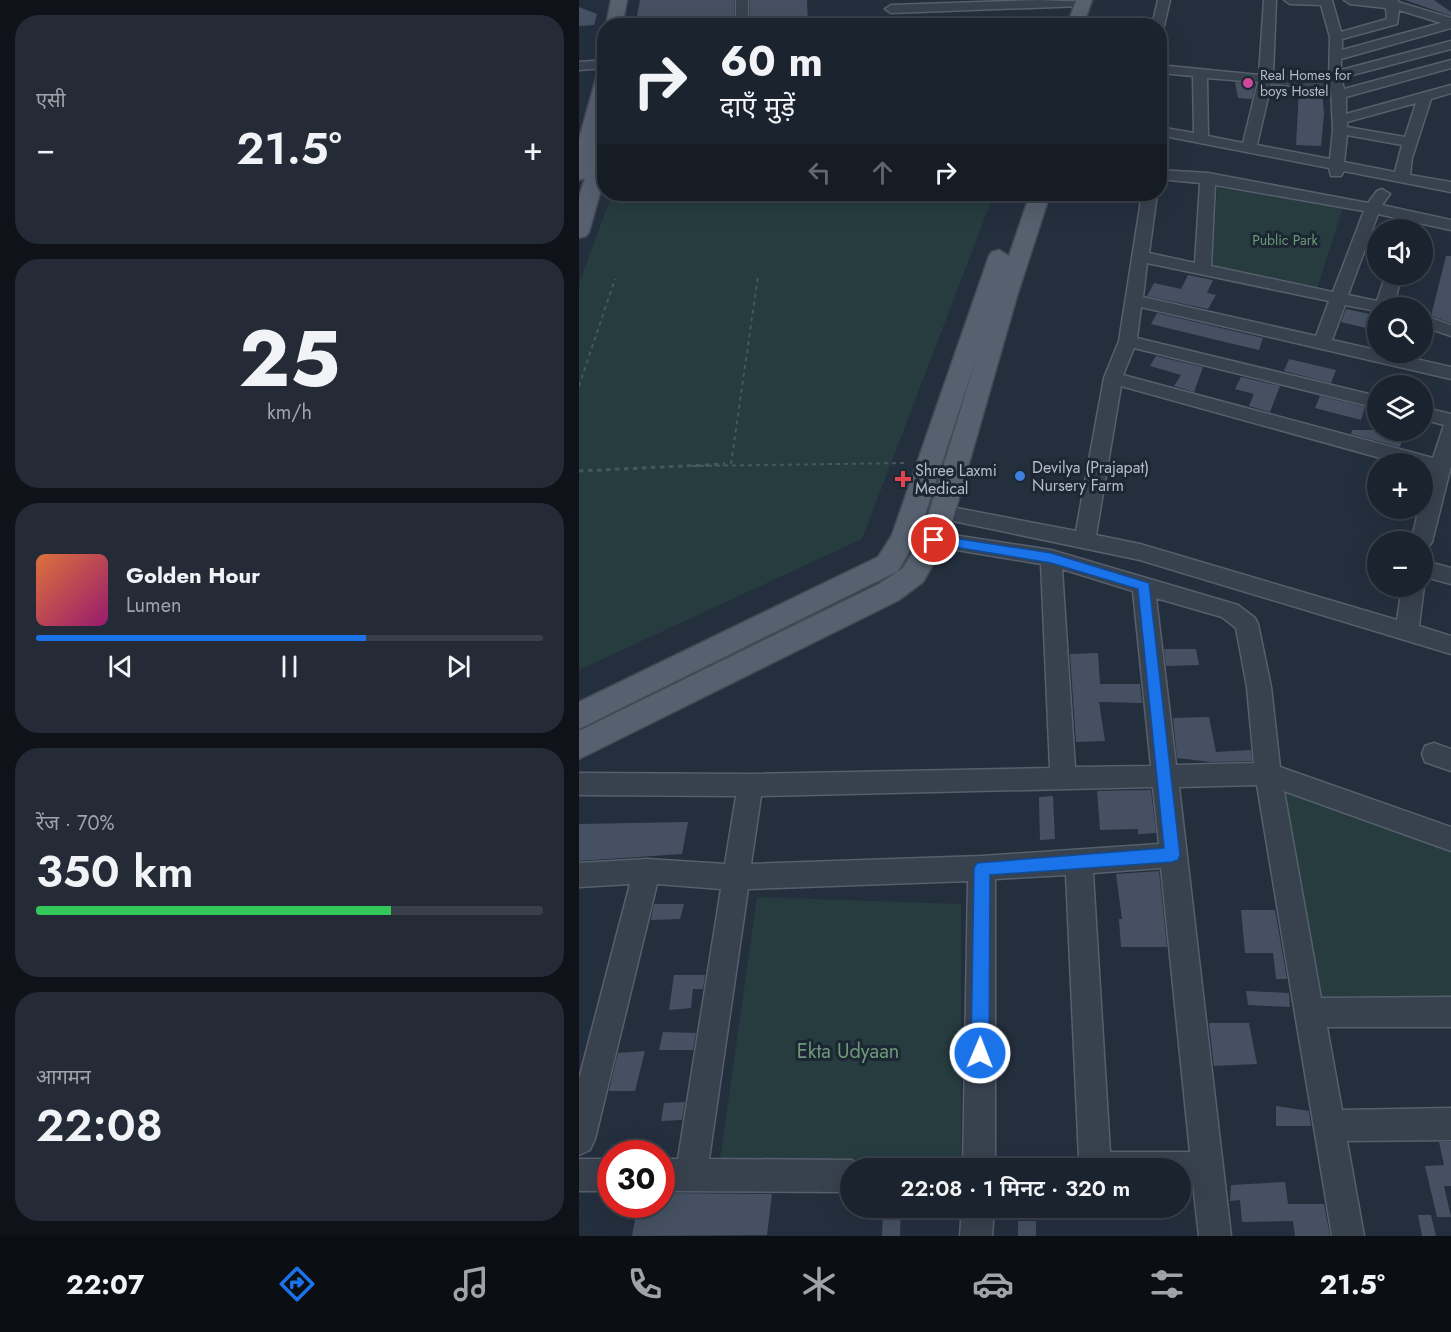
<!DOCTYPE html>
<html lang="hi">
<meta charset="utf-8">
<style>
:root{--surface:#1b232e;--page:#242b36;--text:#f1f3f6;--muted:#a0a4aa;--line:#39404a;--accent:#1a73e8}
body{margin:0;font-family:Jost,"Noto Sans Devanagari",sans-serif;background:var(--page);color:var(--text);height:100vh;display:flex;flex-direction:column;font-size:22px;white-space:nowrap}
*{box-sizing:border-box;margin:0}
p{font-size:20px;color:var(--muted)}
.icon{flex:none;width:33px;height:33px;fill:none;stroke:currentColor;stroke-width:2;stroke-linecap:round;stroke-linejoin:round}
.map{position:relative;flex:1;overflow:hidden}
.side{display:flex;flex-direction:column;gap:15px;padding:15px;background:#0f1319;width:579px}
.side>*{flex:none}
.banner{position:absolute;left:18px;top:18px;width:570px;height:183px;border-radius:24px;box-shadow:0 6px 24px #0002,0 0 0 2px var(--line);background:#1b232e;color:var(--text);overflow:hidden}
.fabs{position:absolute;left:788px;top:219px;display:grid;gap:12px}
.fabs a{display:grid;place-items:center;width:66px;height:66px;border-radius:50%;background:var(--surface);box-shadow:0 6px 24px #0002,0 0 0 2px var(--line);font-size:30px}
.speed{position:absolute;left:18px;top:1140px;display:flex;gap:12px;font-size:30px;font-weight:700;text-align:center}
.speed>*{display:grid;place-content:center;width:78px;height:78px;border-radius:50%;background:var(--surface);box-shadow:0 6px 24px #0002,0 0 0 2px var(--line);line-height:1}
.speed .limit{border:9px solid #d22;background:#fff;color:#111}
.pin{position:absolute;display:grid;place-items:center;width:51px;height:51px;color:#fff;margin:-26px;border:3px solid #fff;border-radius:50%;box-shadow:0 2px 6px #0007}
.me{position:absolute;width:66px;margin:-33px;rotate:1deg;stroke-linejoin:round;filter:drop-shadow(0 0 4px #0008)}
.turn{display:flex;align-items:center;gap:21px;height:126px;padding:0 24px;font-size:27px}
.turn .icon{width:78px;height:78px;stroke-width:2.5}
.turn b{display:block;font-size:42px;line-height:51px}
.lanes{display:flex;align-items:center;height:57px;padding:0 24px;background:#0003;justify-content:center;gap:30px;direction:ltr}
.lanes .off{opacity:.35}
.big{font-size:45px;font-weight:600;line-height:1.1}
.side .widget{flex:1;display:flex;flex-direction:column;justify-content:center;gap:9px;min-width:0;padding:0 21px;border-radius:24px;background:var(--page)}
.side .dial{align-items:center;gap:0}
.dial b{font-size:78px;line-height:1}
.song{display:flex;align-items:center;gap:18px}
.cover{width:72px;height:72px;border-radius:9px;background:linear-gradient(135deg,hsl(20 70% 55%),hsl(320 70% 35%))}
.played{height:6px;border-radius:3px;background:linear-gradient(90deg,var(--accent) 65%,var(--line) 65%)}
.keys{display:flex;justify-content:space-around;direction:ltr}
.heat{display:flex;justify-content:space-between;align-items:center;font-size:33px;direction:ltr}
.charge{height:9px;border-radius:4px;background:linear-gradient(90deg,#34c759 70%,var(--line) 0)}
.trip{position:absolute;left:261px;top:1158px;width:351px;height:60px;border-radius:30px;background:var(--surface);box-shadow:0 6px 24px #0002,0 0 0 2px var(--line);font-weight:600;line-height:60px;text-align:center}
.dock{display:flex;height:96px;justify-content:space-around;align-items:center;background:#0b0e12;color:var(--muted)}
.dock .icon{width:42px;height:42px}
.dock .selected{color:var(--accent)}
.dock b{font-size:27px;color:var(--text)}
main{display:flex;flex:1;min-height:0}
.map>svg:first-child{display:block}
</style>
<main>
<section class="side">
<div class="widget"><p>एसी</p>
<div class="heat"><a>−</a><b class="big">21.5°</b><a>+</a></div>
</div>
<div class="widget dial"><b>25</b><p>km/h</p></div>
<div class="widget">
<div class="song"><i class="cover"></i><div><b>Golden Hour</b><p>Lumen</p></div></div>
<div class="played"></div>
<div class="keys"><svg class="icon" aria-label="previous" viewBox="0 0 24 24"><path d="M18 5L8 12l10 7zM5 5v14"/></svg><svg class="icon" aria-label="pause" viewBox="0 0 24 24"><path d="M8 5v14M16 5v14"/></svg><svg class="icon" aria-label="next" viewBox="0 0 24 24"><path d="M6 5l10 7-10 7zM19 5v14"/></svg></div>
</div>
<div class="widget"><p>रेंज · 70%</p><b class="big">350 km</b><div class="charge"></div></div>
<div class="widget"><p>आगमन</p><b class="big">22:08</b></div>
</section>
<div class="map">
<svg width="872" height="1236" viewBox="0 0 872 1236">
<rect width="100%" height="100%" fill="#242f3e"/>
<!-- green -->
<g fill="#263c3f">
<path d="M638,188L764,207L738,289L633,265Z"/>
<path d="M33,194H415L283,539L0,670V284Z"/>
<path d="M694,782L872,846V999H739Z"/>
<path d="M178,897L382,904V1165L141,1160Z"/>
</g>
<!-- building -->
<g fill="#455162">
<path d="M61,0H155V26H56Z"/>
<path d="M171,0H228L229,23L171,26Z"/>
<path d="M826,0H855L872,12V16Z"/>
<path d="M0,7L18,14L15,25L0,26Z"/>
<path d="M656,82L676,84L673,99L659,98Z"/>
<path d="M720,89L743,91L745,114L742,146L717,145Z"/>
<path d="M867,256H872V323L852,316Z"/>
<path d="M609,275L634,280L628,293L637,295L629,309L568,296L575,283L602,289Z"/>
<path d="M767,309L795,315L791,329L762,322Z"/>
<path d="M578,313L684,338L680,350L650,343L572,324Z"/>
<path d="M577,356L624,367L615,392L595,386L602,375L571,366Z"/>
<path d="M710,359L757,370L752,383L705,371Z"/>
<path d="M662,377L701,386L691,412L670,406L675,394L656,389Z"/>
<path d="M741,396L786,407L782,420L736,408Z"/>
<path d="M773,430H826L821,447L772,434Z"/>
<path d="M585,649H617L620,665L587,666Z"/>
<path d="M519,653L521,684H561L563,703L520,702L526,741L497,742L491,654Z"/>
<path d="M630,717L637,752L672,750L673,761L632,762L598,758L594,718Z"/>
<path d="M572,790L577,833L559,834V829L521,830L518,791Z"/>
<path d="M474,796L476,839L461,840L460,797Z"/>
<path d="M109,822L103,854L0,861V824Z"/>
<path d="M580,871L588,947H542L540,919H543L537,874Z"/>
<path d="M75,904H105L101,919L72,920Z"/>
<path d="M662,910H696L708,979H697L694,953H666Z"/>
<path d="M95,975H126L124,989H114L112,1008L90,1010Z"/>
<path d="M667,991L710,993L711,1007L669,1005Z"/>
<path d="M630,1023H670L678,1064L635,1066Z"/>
<path d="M84,1032L117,1033L114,1050H80Z"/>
<path d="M66,1051L56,1091H30L39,1053Z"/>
<path d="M106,1102L103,1120L82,1121L85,1103Z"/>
<path d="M697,1106L730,1111L732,1126H697Z"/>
<path d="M860,1142H872V1186H865L872,1217H858L846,1166L865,1165Z"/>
<path d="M706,1182L709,1204H745L751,1236H716L714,1221L663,1222L661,1200L651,1201L652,1185Z"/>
<path d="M82,1193L193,1194L188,1235L53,1236L59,1204H82Z"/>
<path d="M304,1208H322L321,1236H303Z"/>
<path d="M839,1215H852L857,1236H843Z"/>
<rect x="439" y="1221" width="18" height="15"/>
</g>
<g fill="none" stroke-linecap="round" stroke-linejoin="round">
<defs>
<g id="minor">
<rect x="157" y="0" width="12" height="26"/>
<path d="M460,0L510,2L504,6L312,13L306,9L312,5Z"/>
<path d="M579,0H591L585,26L580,29V26H573Z"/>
<path d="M685,0H697L694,76L750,81L751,37L742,5L711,4L705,0H753L762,32L808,19L807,8L771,4L765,0H819V2L872,18V28L762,59V70L872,41V49L762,78L765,89L872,60V68L767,97V114L872,85V93L852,99L833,158L831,175L872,182V192L765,171L762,176H752L750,168L580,135V127L615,133L614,76L580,73V65L680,75ZM820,10L862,23L763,50V39L818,24ZM628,78L679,82L664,143L629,136ZM692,84L752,89L754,130L751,159L678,145ZM837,103L826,137L768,127V122ZM768,135L823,145L816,172L765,162Z"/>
<path d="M313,20L317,21L318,26H287Z"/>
<path d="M26,60V68L0,70V62Z"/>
<path d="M580,170L629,173L789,203L798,191L803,189L811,194L803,205L872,220V230L799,214L769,295L798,301L807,274H823L814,308H798V311L766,305L753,340L872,367V379L562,307L558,338L798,396V408L555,348L544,375L854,458L865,425L843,419V407L872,414V466L853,542L849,547L843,549V542H832L840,508H843L851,471L843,469V464H823L542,386L517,535L561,544L818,620L823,586H843V582L845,586L840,626L872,636V654L561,560L355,517L352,512L355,507L362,505L497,531L525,378L540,341L563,194H578L570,253L616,263L621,183L580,179ZM636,185L785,211L754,292L632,266ZM568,263L750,301L737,336L564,297Z"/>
<path d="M843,315L872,325V336L843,326Z"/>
<path d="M355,532L472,550L659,605L676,618L679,624L692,687L701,767L872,827V851L705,791L742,998L872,997V1027H748L763,1110L872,1108V1140L768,1141L785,1236H753L678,785L600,787L652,1236H620L614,1184H602V1168H496L500,1159L487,875L416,879V1168H384L389,881L169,889L130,1159L272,1160L283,1165L285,1168H272V1192L82,1191V1159H99L142,889L78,884L16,1139L11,1150L0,1155V1079L51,884L0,887V863L68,859L146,864L157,796L0,795V773L171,774L471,768L462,564L348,545L344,540L348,535ZM483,569L554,591L572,766L496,767ZM577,598L643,617L657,628L668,687L675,763L597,765ZM574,787L580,844L403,856L172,864L182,796ZM582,868L611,1152H531L514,873Z"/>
<path d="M843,560L872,568V584L843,576Z"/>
<path d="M855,743L872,749V771L846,762L843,754L846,746Z"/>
<rect x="0" y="1159" width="32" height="32"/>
<path d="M383,1208H415L413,1236H381Z"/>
</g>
<g id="major">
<path d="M32,0H48L43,26H27Z"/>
<path d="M497,0H513L504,26H488Z"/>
<path d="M26,70V110L17,146L26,145V175L10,232L7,236L0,238V197L6,178L0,180V139L18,75Z"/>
<path d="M451,194H471L438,296L368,540L344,582L320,600L0,759V731L300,584L324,568L342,539L398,356L339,536L319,571L0,729V702L299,557L313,535L410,256L413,252L420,250L430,256Z"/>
</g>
</defs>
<!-- minor casing -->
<use href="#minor" stroke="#565f6c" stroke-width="3"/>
<!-- major casing -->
<use href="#major" stroke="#414a57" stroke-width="3"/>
<!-- path-far1 -->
<g stroke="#44595c" stroke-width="2" stroke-dasharray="4 4" stroke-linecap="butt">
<path d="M0,386L36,279"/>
<path d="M152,464L179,276"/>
<path d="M113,466L329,463"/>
</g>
<!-- path -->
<path stroke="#44595c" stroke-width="3" stroke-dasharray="4.5 4.5" stroke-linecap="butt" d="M0,471L146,464"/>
<!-- minor -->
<use href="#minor" fill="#38414e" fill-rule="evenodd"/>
<!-- major -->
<use href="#major" fill="#56606e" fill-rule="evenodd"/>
</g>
<!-- route -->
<path fill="#1a73e8" stroke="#114b97" stroke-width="1.5" d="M355,535L472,553L570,583L601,855L599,860L593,862L411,875L410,1053L408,1059L401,1062L395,1059L392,1053L395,868L398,863L585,848L559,589L472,563L351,543V537Z"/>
<!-- markers -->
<circle fill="#d1479c" stroke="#1d2633" stroke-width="2" cx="669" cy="83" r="6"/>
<circle fill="#3f7fe0" stroke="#1d2633" stroke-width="2" cx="441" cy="476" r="6"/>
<path fill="#e0444e" stroke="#1d2633" stroke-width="2" d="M321 470h6v6h6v6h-6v6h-6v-6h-6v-6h6z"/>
<g text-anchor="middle" stroke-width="6" stroke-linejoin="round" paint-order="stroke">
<!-- far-poi labels -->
<g font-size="14" fill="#b4bcc9" stroke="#1d2633" text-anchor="start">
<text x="681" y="80">Real Homes for<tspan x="681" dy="16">boys Hostel</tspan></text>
</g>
<!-- far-park labels -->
<g font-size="14" fill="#6b9a76" stroke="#1d2633">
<text x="706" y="245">Public Park</text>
</g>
<!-- poi labels -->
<g font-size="16" fill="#b4bcc9" stroke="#1d2633" text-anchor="start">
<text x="453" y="473">Devilya (Prajapat)<tspan x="453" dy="18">Nursery Farm</tspan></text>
<text x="336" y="476">Shree Laxmi<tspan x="336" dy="18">Medical</tspan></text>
</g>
<!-- near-park labels -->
<g font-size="20" fill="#6b9a76" stroke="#1d2633">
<text x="269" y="1058">Ekta Udyaan</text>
</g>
</g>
</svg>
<div class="fabs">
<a><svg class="icon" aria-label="sound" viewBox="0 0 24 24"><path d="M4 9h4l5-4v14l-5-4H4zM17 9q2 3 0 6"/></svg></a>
<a><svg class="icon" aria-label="search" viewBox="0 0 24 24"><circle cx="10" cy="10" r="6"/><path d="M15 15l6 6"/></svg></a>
<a><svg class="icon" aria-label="layers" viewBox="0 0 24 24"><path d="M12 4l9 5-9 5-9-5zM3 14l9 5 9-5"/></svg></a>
<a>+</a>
<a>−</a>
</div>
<div class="speed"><div class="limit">30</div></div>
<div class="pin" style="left:355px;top:540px;background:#d93025"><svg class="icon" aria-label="arrive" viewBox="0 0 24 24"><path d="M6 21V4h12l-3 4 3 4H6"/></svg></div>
<svg class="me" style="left:401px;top:1053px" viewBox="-20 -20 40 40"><circle r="17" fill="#1a73e8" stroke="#fff" stroke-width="3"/><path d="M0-11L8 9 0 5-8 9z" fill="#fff"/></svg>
<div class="trip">22:08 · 1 मिनट · 320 m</div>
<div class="banner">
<div class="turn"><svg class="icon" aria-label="right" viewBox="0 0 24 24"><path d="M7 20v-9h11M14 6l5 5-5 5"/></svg><div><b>60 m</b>दाएँ मुड़ें</div></div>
<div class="lanes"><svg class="icon off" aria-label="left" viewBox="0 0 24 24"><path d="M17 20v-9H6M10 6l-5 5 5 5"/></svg><svg class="icon off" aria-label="ahead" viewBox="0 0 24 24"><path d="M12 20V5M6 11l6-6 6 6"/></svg><svg class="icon" aria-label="right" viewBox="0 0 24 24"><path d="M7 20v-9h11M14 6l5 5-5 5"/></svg></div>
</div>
</div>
</main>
<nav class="dock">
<b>22:07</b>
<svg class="icon selected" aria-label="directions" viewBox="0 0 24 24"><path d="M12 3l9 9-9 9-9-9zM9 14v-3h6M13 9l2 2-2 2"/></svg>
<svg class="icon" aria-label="music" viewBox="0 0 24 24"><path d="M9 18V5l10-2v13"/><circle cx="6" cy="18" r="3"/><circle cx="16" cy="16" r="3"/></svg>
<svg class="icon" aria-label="phone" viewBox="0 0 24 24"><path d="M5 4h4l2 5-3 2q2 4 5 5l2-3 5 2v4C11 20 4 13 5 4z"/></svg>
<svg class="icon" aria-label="climate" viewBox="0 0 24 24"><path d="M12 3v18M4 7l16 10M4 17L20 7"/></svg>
<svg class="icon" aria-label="car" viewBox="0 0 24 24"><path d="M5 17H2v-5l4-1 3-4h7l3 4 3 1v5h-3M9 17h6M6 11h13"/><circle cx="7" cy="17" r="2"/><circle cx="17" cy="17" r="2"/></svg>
<svg class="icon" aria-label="filters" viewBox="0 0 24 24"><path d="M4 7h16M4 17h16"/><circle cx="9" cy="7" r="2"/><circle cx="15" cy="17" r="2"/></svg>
<b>21.5°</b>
</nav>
